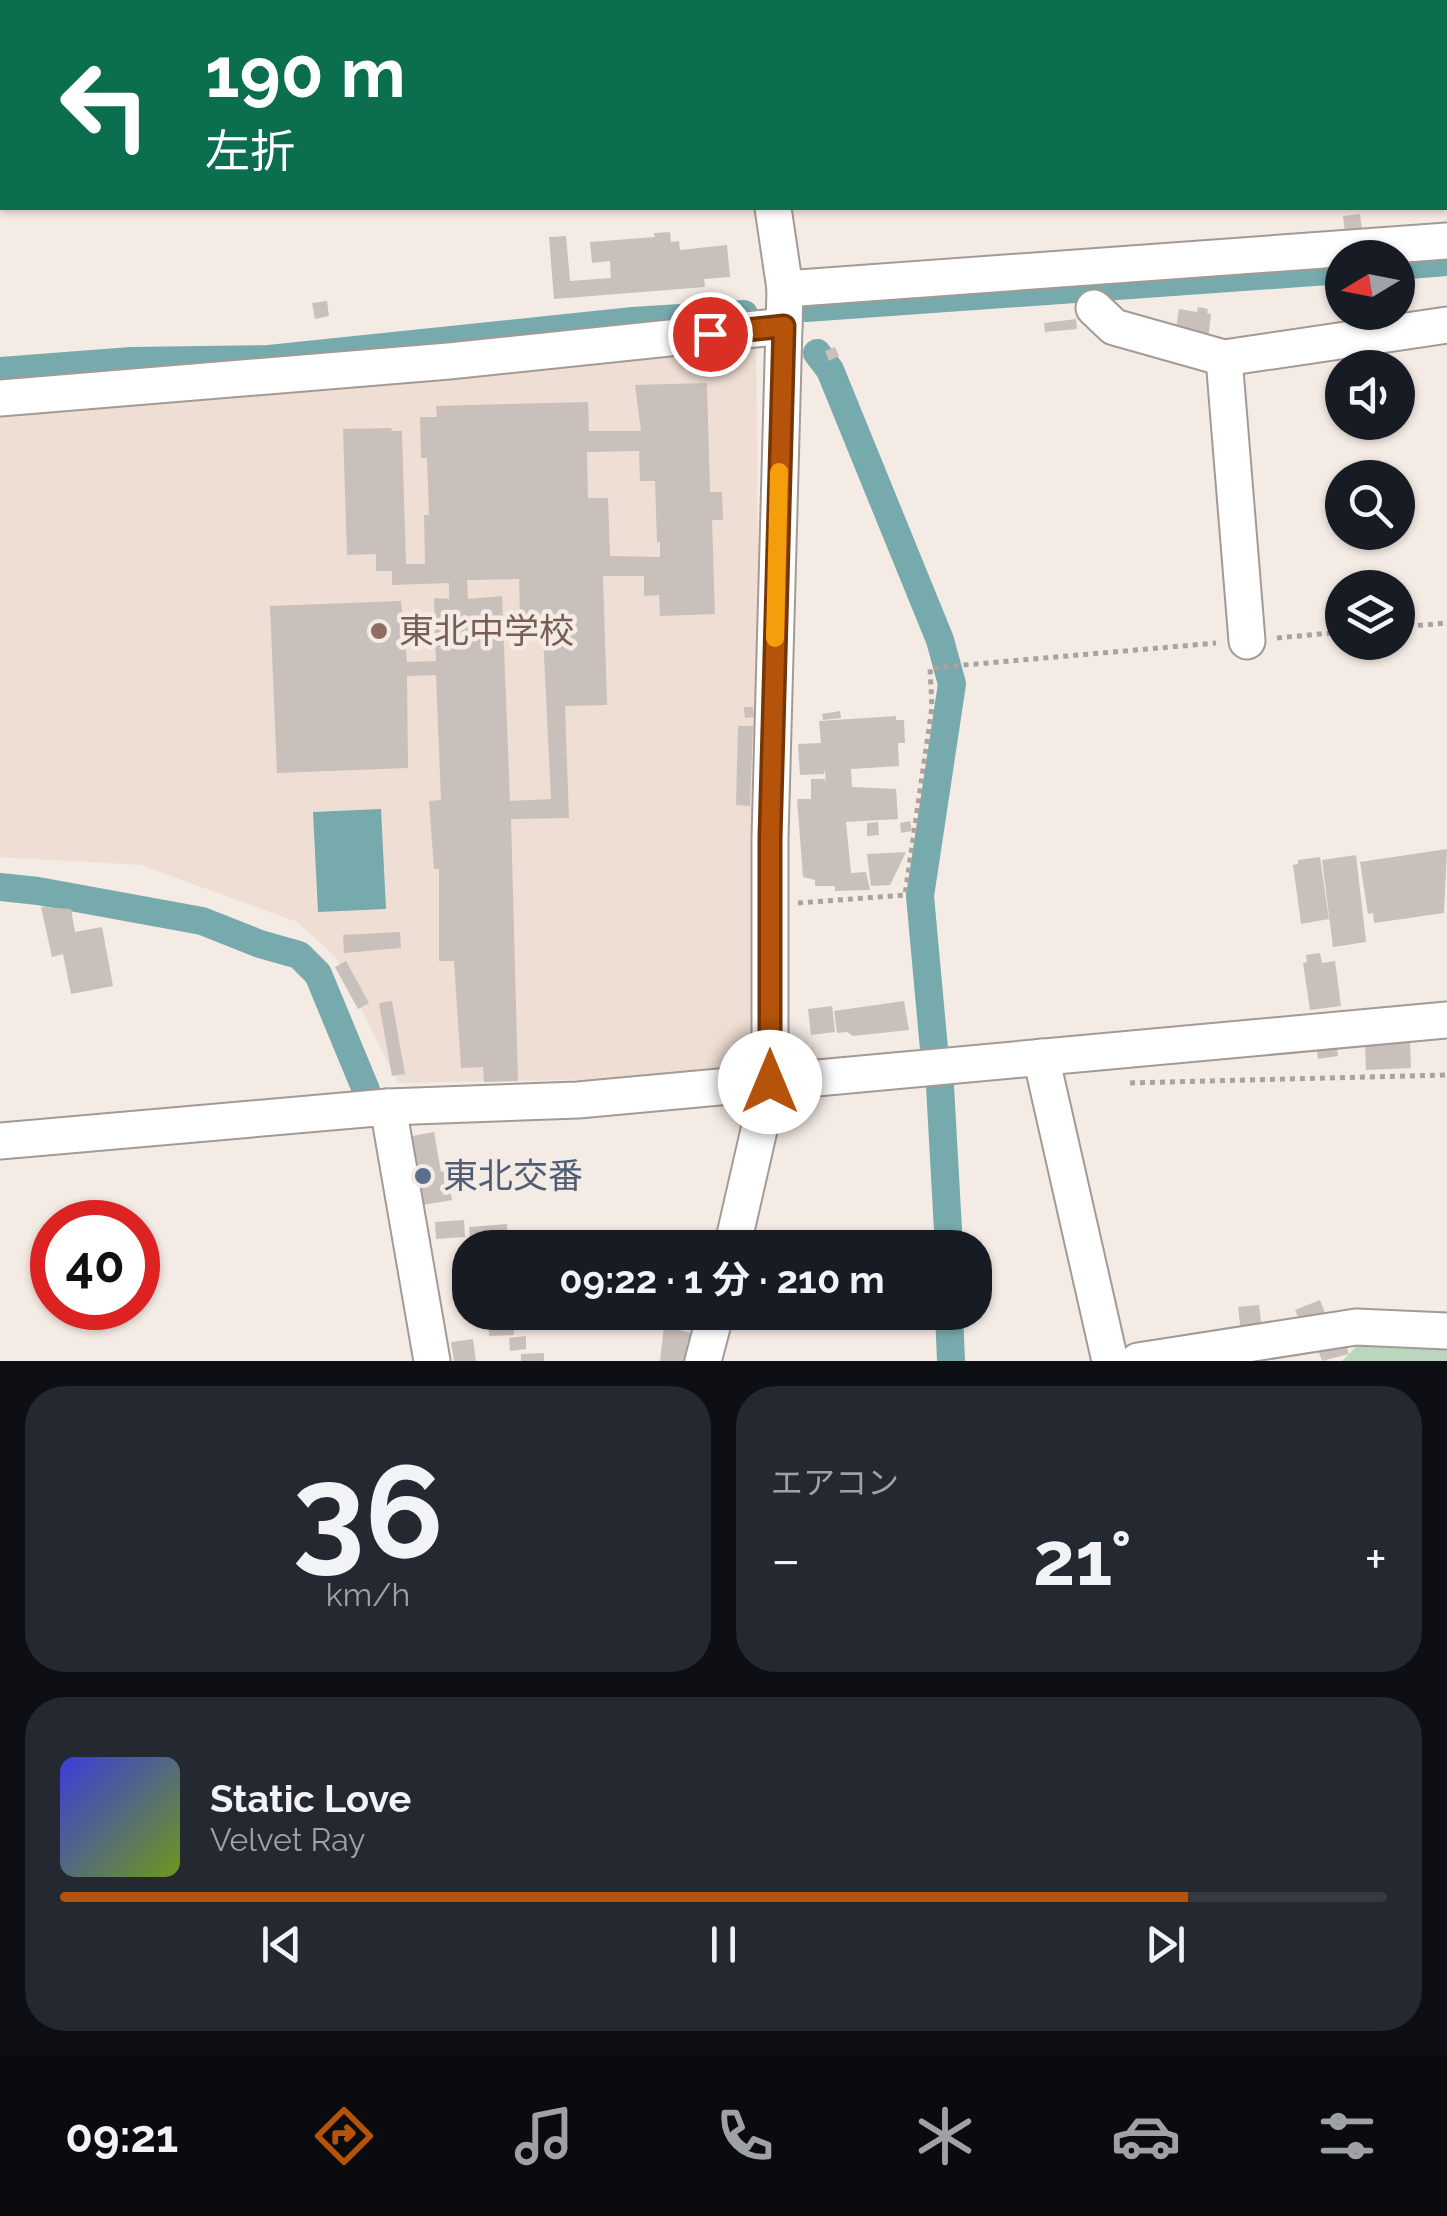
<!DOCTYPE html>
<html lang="ja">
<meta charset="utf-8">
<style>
:root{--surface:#171b24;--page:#242831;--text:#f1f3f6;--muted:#9ea1a6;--line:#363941;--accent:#b45309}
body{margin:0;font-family:Raleway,"Noto Sans JP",sans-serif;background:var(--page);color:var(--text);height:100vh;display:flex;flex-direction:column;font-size:38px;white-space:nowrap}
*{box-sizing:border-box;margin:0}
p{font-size:32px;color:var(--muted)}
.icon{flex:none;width:55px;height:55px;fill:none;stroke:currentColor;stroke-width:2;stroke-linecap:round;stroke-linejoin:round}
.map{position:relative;height:1361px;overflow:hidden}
.drawer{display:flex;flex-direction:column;gap:25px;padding:25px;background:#0d0f14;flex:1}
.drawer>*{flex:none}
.banner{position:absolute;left:0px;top:0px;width:1448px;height:210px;box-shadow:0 2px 8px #0004;background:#0b6e4f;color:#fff;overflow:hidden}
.needle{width:65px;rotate:260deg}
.controls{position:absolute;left:1325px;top:240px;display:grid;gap:20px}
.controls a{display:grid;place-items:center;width:90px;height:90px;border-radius:50%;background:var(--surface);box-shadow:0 2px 8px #0004;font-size:50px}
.speed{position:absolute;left:30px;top:1200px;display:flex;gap:20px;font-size:50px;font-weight:700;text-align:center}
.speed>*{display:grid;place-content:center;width:130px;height:130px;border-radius:50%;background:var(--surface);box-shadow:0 2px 8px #0004;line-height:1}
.speed .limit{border:15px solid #d22;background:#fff;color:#111}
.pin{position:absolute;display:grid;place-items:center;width:85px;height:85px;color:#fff;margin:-42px;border:5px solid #fff;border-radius:50%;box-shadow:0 2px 10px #0007}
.me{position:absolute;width:110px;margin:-55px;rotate:0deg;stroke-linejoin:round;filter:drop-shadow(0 0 8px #0008)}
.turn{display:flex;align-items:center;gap:35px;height:210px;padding:0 40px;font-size:45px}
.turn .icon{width:130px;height:130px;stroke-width:2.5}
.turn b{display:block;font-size:70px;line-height:85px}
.big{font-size:75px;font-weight:700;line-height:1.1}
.drawer .widget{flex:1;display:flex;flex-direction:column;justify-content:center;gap:15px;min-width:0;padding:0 35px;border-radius:40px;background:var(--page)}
.drawer .dial{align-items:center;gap:0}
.dial b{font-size:130px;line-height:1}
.song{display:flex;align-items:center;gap:30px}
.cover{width:120px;height:120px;border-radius:15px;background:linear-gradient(135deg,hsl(240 70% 55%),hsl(80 70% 35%))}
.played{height:10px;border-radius:5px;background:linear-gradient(90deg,var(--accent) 85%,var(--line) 85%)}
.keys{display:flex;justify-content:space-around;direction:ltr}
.heat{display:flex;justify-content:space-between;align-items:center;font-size:55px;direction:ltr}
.drawer .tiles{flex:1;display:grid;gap:25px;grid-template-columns:1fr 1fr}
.widget:last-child{grid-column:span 2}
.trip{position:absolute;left:452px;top:1230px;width:540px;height:100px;border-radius:40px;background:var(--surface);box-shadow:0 2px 8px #0004;font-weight:700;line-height:100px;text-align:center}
.dock{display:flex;height:160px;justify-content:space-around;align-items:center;background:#090b0e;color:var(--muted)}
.dock .icon{width:70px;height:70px}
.dock .active{color:var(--accent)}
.dock b{font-size:45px;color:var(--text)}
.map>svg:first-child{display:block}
</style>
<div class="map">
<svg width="1447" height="1361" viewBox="0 0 1447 1361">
<rect width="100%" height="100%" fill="#f4ebe5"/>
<!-- built -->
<path fill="#eeded4" d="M756,339L763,1076L398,1083L335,956L297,922L141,865L0,857V405Z"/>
<!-- green -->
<path fill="#bad6be" d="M1358,1345L1447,1348V1361H1342Z"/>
<!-- water -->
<path fill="#77aaac" d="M381,809L386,909L318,912L313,812Z"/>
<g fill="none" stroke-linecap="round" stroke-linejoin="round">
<!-- canal -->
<g stroke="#77aaac" stroke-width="28">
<path d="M1398,266L1447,262"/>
<path d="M806,308L1342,270"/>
<path d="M817,353L830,370L940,640L952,684L920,896L934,1049"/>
<path d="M0,371L131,361L269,359L633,321L744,314"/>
<path d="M0,887L38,891L202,921L260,944L299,955L318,974L366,1090"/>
<path d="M940,1086L949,1248"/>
<path d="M949,1312L951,1361"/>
</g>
</g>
<!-- building -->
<g fill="#c9c0bb" fill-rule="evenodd">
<path d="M1360,214L1362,231L1345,232L1343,216Z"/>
<path d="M670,232L671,242L679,241L680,250L727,245L730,277L704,279L705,287L554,299L549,237L566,236L570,281L611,278L610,261L592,263L590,242L655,237L654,233Z"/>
<path d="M327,301L329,316L315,319L312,303Z"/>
<path d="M1198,307L1208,309L1207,313L1211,314L1208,341L1175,336L1179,309L1197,312Z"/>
<path d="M1076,319L1077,329L1045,332L1044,323Z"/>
<path d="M835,347L839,356L829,361L825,351Z"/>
<path d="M707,383L710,492H722L723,520H712L715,614L660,616L659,595L644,596V576H603L607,705L565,706L569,818L511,819L518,1081L484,1082L483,1067L461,1068L454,961H439V869H434L429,801L441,800L436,675L407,676L408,768L277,773L270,606L401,601L407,662L436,661L434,598L449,599V583L392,585V571H376V554L347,555L343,429L391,428L392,431H402L406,564H425L424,515H429L427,458H421L420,417H437L436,406L588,402L589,431H641L635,385ZM639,451L640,481H655L657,542H660V557L610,556L608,498H588L587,452ZM519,579L520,615L542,614L551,799L510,801L502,596L468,599L467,580Z"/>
<path d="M744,707H753L754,717L745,718Z"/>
<path d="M840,711L841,718L823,720L822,714Z"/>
<path d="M896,716V720H904L905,743H898L899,766L851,769L852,787L896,789L898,819L846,822L851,873L866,872L870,890L835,891V886H815V880L803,877L797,799H811V779H825L826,784L825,770L824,774L800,775L798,744L821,743L819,721Z"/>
<path d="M738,726H753L750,806L736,805Z"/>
<path d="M910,821L912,831L901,833L900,823Z"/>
<path d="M878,822L879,835L867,836V823Z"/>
<path d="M1447,849L1444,913L1374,923L1373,913L1368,914L1360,862Z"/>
<path d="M906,852L890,885L871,886L867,854Z"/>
<path d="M1356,855L1366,942L1333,947L1322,860Z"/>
<path d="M1320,857L1329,919L1301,924L1293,865L1298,864V860Z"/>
<path d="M41,907L71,909L75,932L102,927L113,986L71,994L63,954L52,957Z"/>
<path d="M400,932L401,948L344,953L343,935Z"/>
<path d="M1320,953L1322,963L1335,961L1341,1006L1310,1010L1303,963L1307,962L1306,955Z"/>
<path d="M346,961L369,1003L358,1009L335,967Z"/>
<path d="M392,1001L405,1074L392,1076L379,1003Z"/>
<path d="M904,1001L909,1030L853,1036L847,1032L837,1033L834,1011Z"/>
<path d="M832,1006L835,1032L811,1035L808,1009Z"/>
<path d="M1410,1042L1411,1068L1366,1070L1365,1044Z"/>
<path d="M1337,1047L1338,1056L1318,1059L1317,1050Z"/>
<path d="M434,1132L441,1172L447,1171L452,1200L417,1206L402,1138Z"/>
<path d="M464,1220L465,1237L436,1239L435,1222Z"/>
<path d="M507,1224L508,1248H471L469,1227Z"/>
<path d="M1320,1300L1327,1318L1303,1328L1295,1310Z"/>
<path d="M1259,1305L1262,1330L1241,1333L1238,1307Z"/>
<path d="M488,1312H526V1327L514,1328V1335L489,1336Z"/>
<path d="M664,1326L691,1333L684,1361H660Z"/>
<path d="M526,1336V1349L510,1351L509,1338Z"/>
<path d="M1343,1338L1349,1354L1322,1361L1317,1347Z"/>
<path d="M473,1339L476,1361H454L451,1342Z"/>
<path d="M544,1353V1361H521V1354Z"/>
</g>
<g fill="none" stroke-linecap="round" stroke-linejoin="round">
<defs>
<g id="minor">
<path d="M742,0V2"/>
<path d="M785,289L1447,241"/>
<path d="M1094,308L1114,327L1224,358L1447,325"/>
<path d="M1224,358L1247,641"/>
<path d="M0,398L449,361L784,326"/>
<path d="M1041,1057L1110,1361"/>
<path d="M388,1107L432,1361"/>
<path d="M0,1141L388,1107L578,1100L1447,1020"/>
<path d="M732,1248L770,1082V838L785,289L773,208"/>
<path d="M703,1361L716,1312"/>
<path d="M1138,1361L1356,1327L1447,1331"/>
</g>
</defs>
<!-- minor casing -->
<use href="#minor" stroke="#a39a95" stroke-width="39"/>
<!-- path -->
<g stroke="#a9a29e" stroke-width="5" stroke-dasharray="5 5" stroke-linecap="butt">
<path d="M1398,627L1447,623"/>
<path d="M1277,638L1342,632"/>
<path d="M798,903L905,895L932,707L930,668L1216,643"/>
<path d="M1130,1083L1447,1075"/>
</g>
<!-- minor -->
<use href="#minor" stroke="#fff" stroke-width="35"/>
</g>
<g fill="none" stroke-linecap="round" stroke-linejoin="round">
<defs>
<path id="route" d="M710,334L784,326L770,838V1082"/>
</defs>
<!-- route casing -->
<use href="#route" stroke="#753606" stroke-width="25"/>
<!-- route -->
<use href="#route" stroke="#b45309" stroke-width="18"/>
<!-- slow -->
<path stroke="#f59e0b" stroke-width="18" d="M775,638L779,472"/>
</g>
<!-- markers -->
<circle fill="#8d6e63" stroke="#f4ebe5" stroke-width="4" cx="379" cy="631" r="10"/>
<circle fill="#5c6f8a" stroke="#f4ebe5" stroke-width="4" cx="423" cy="1176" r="10"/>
<g text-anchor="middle" stroke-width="9" stroke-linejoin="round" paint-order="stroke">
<!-- education labels -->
<g font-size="35" fill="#785e54" stroke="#f4ebe5" text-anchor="start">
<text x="399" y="643">東北中学校</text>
</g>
<!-- service labels -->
<g font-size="35" fill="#4e5e75" stroke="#f4ebe5" text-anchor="start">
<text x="443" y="1188">東北交番</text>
</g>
</g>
</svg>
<div class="controls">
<a><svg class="needle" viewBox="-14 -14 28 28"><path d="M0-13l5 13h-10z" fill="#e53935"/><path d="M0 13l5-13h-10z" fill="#9ea1a6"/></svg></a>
<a><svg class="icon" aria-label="sound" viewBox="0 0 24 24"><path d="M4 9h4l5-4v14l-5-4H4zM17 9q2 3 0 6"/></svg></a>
<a><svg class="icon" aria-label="search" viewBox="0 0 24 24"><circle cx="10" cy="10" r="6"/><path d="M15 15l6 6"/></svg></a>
<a><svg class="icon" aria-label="layers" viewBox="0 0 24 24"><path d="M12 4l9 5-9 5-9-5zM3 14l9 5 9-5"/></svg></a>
</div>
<div class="speed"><div class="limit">40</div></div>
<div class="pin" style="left:710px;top:334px;background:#d93025"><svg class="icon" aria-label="arrive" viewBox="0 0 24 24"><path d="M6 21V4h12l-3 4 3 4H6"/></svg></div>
<svg class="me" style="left:770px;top:1082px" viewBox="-20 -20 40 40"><circle r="19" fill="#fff"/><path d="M0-13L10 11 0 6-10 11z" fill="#b45309"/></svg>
<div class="trip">09:22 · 1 分 · 210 m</div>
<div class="banner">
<div class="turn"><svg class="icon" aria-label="left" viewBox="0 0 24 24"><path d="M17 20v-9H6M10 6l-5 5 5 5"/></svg><div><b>190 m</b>左折</div></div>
</div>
</div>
<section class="drawer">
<div class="tiles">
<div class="widget dial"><b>36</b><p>km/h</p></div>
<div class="widget"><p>エアコン</p>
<div class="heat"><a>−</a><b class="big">21°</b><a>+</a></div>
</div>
<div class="widget">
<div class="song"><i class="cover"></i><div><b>Static Love</b><p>Velvet Ray</p></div></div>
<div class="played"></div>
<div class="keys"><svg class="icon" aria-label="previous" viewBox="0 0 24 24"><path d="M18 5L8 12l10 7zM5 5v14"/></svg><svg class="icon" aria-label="pause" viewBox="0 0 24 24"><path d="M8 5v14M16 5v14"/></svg><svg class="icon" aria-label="next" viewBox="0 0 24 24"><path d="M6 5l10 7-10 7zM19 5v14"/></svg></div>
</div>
</div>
</section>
<nav class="dock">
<b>09:21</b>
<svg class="icon active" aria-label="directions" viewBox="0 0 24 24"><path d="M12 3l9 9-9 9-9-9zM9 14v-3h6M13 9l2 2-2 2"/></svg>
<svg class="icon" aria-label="music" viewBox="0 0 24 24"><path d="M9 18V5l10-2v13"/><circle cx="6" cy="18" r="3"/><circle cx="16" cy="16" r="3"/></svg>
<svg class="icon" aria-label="phone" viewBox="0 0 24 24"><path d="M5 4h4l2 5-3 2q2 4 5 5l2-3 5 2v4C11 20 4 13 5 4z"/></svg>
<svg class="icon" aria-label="climate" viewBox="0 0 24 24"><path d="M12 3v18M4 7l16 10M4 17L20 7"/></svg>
<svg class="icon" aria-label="car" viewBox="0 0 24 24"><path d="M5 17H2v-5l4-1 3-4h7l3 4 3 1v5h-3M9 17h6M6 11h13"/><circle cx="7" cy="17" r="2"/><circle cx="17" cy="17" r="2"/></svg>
<svg class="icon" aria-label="filters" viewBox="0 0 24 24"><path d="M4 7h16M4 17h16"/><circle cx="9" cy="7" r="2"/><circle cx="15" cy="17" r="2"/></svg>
</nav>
